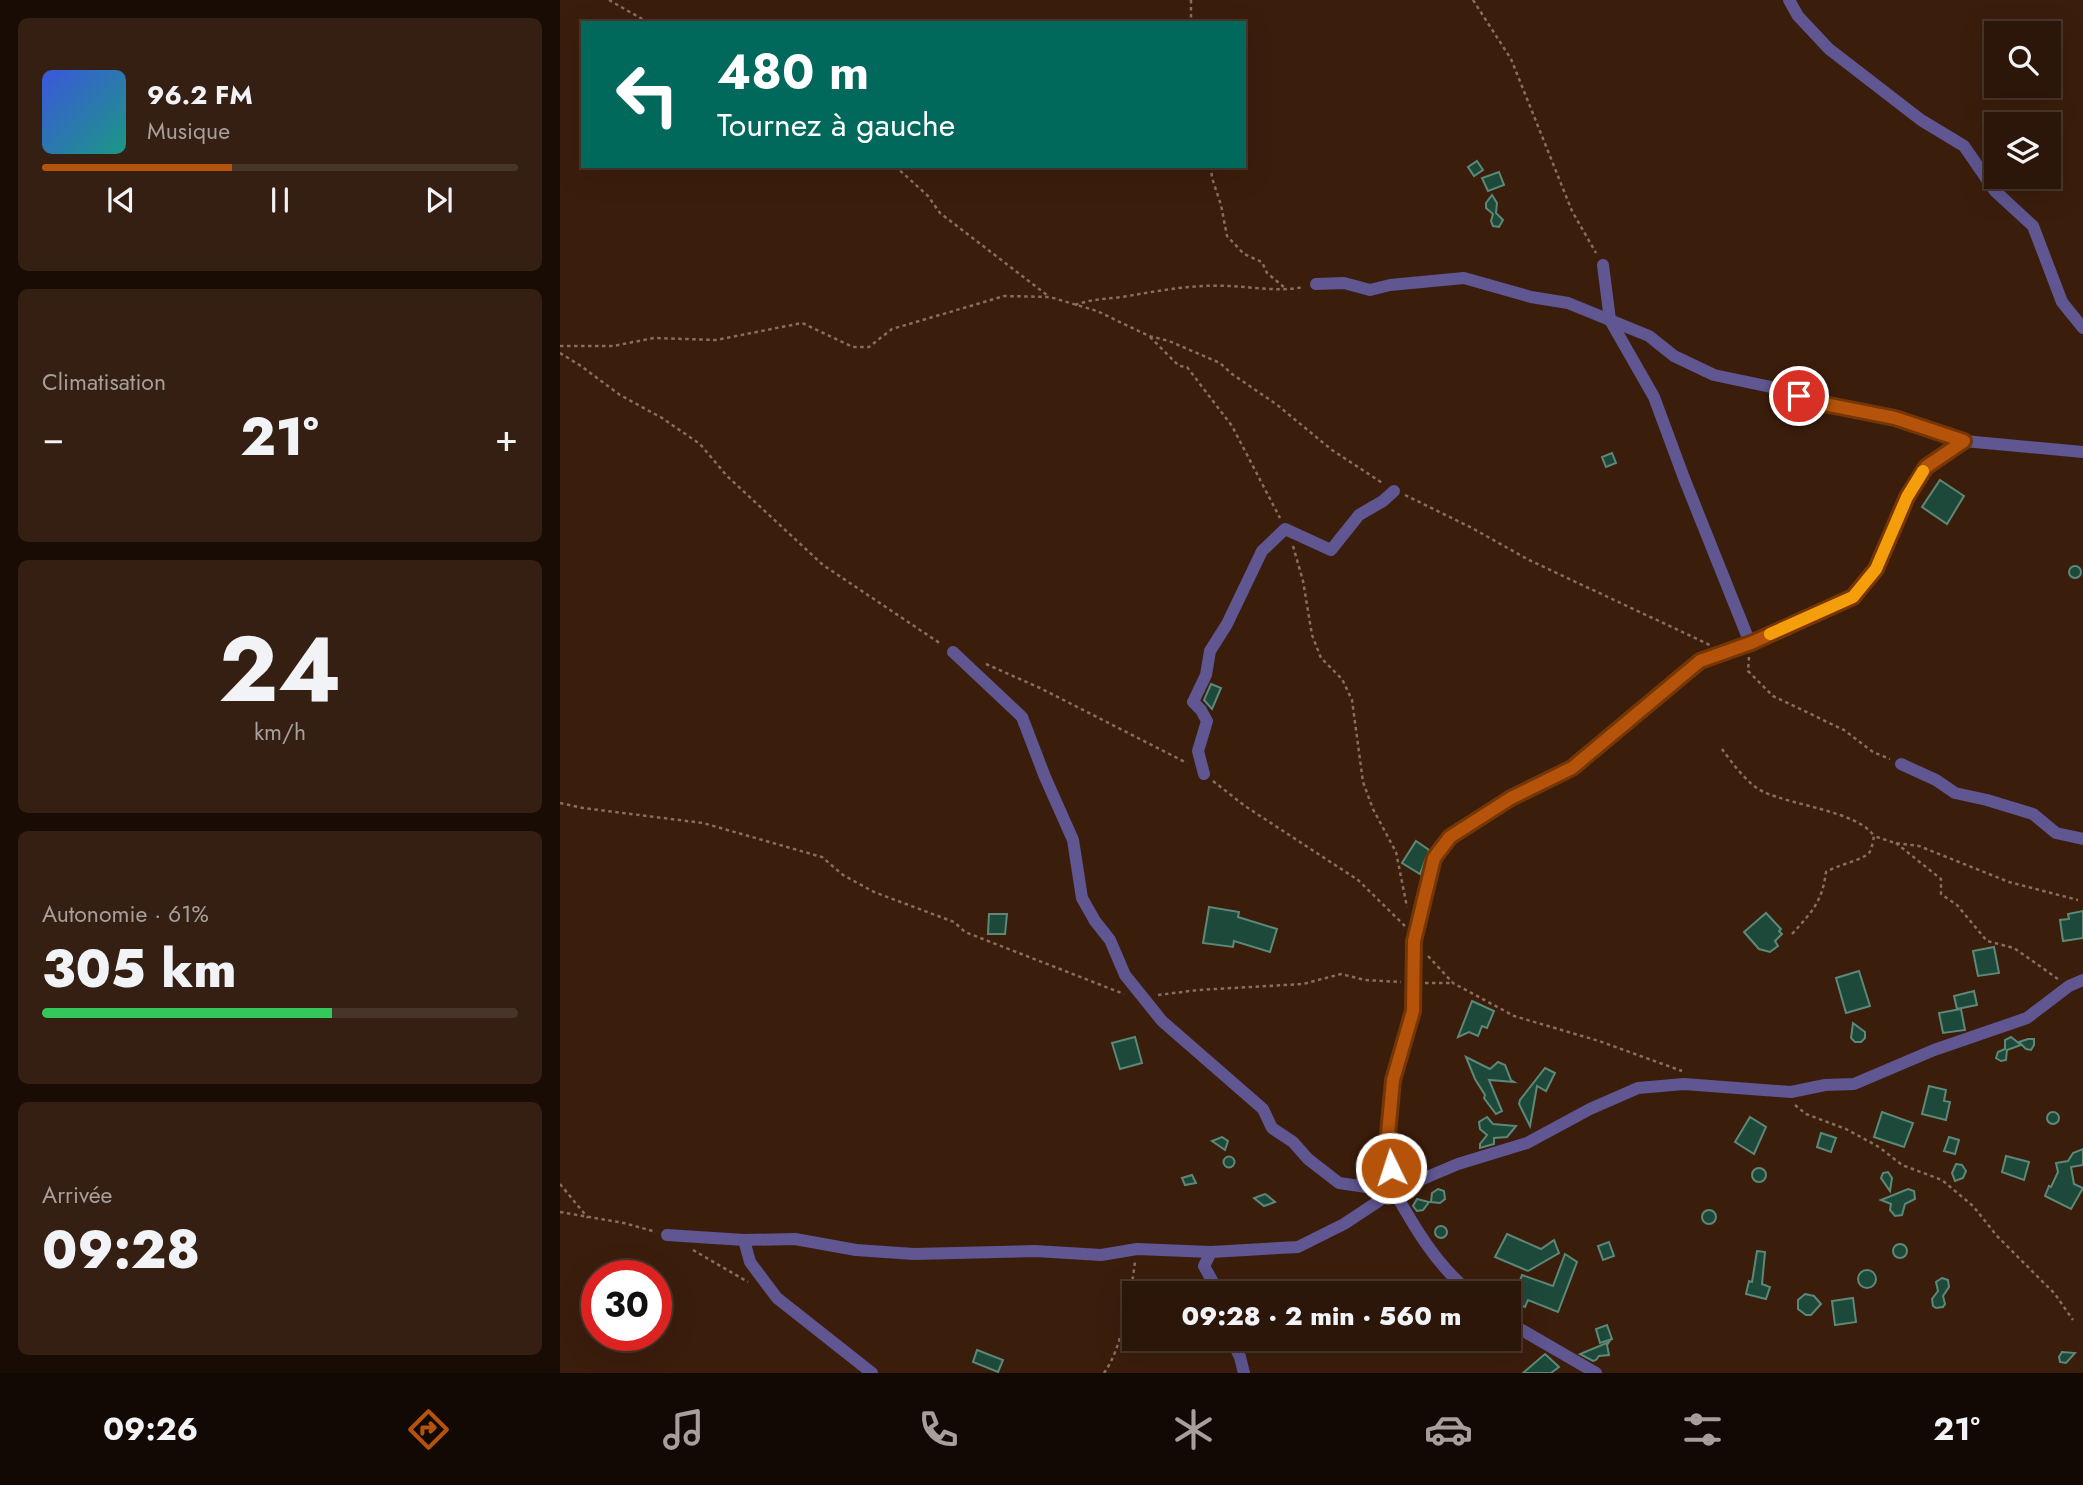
<!DOCTYPE html>
<html lang="fr">
<meta charset="utf-8">
<style>
:root{--surface:#2c1609;--page:#341f12;--text:#f1f3f6;--muted:#a69f9c;--line:#48352a;--accent:#b45309}
body{margin:0;font-family:Jost,sans-serif;background:var(--page);color:var(--text);height:100vh;display:flex;flex-direction:column;font-size:26px;white-space:nowrap}
*{box-sizing:border-box;margin:0}
p{font-size:23px;color:var(--muted)}
.icon{flex:none;width:38px;height:38px;fill:none;stroke:currentColor;stroke-width:2;stroke-linecap:round;stroke-linejoin:round}
.map{position:relative;flex:1;overflow:hidden}
.details{display:flex;flex-direction:column;gap:18px;padding:18px;background:#180c05;width:560px}
.details>*{flex:none}
.top-card{position:absolute;left:21px;top:21px;width:665px;height:147px;border-radius:0px;box-shadow:0 7px 28px #0002,0 0 0 2px var(--line);background:#00695c;color:#fff;overflow:hidden}
.tools{position:absolute;left:1424px;top:21px;display:grid;gap:14px}
.tools a{display:grid;place-items:center;width:77px;height:77px;border-radius:0px;background:var(--surface);box-shadow:0 7px 28px #0002,0 0 0 2px var(--line);font-size:35px}
.speed{position:absolute;left:21px;top:1260px;display:flex;gap:14px;font-size:35px;font-weight:700;text-align:center}
.speed>*{display:grid;place-content:center;width:91px;height:91px;border-radius:50%;background:var(--surface);box-shadow:0 7px 28px #0002,0 0 0 2px var(--line);line-height:1}
.speed .limit{border:10px solid #d22;background:#fff;color:#111}
.pin{position:absolute;display:grid;place-items:center;width:60px;height:60px;color:#fff;margin:-30px;border:4px solid #fff;border-radius:50%;box-shadow:0 2px 7px #0007}
.me{position:absolute;width:77px;margin:-38px;rotate:356deg;stroke-linejoin:round;filter:drop-shadow(0 0 5px #0008)}
.turn{display:flex;align-items:center;gap:24px;height:147px;padding:0 21px;font-size:32px}
.turn .icon{width:91px;height:91px;stroke-width:2.5}
.turn b{display:block;font-size:49px;line-height:60px}
.big{font-size:52px;font-weight:800;line-height:1.1}
.details .card{flex:1;display:flex;flex-direction:column;justify-content:center;gap:10px;min-width:0;padding:0 24px;border-radius:10px;background:var(--page)}
.details .dial{align-items:center;gap:0}
.dial b{font-size:91px;line-height:1}
.song{display:flex;align-items:center;gap:21px}
.cover{width:84px;height:84px;border-radius:10px;background:linear-gradient(135deg,hsl(230 70% 55%),hsl(170 70% 35%))}
.played{height:7px;border-radius:4px;background:linear-gradient(90deg,var(--accent) 40%,var(--line) 40%)}
.keys{display:flex;justify-content:space-around;direction:ltr}
.heat{display:flex;justify-content:space-between;align-items:center;font-size:38px;direction:ltr}
.charge{height:10px;border-radius:5px;background:linear-gradient(90deg,#34c759 61%,var(--line) 0)}
.trip{position:absolute;left:562px;top:1281px;width:399px;height:70px;border-radius:0px;background:var(--surface);box-shadow:0 7px 28px #0002,0 0 0 2px var(--line);font-weight:800;line-height:70px;text-align:center}
.dock{display:flex;height:112px;justify-content:space-around;align-items:center;background:#120904;color:var(--muted)}
.dock .icon{width:49px;height:49px}
.dock .selected{color:var(--accent)}
.dock b{font-size:32px;color:var(--text)}
main{display:flex;flex:1;min-height:0}
.map>svg:first-child{display:block}
</style>
<main>
<section class="details">
<div class="card">
<div class="song"><i class="cover"></i><div><b>96.2 FM</b><p>Musique</p></div></div>
<div class="played"></div>
<div class="keys"><svg class="icon" aria-label="previous" viewBox="0 0 24 24"><path d="M18 5L8 12l10 7zM5 5v14"/></svg><svg class="icon" aria-label="pause" viewBox="0 0 24 24"><path d="M8 5v14M16 5v14"/></svg><svg class="icon" aria-label="next" viewBox="0 0 24 24"><path d="M6 5l10 7-10 7zM19 5v14"/></svg></div>
</div>
<div class="card"><p>Climatisation</p>
<div class="heat"><a>−</a><b class="big">21°</b><a>+</a></div>
</div>
<div class="card dial"><b>24</b><p>km/h</p></div>
<div class="card"><p>Autonomie · 61%</p><b class="big">305 km</b><div class="charge"></div></div>
<div class="card"><p>Arrivée</p><b class="big">09:28</b></div>
</section>
<div class="map">
<svg width="1523" height="1373" viewBox="0 0 1523 1373">
<rect width="100%" height="100%" fill="#3b1d0c"/>
<!-- building -->
<g fill="#1d493a" stroke="#5d8878" stroke-width="2">
<path d="M917,161L923,170L914,176L908,167Z"/>
<path d="M939,172L944,185L928,191L922,178Z"/>
<path d="M932,195L937,203L936,213L943,220L939,227L933,226L931,221L933,214L926,208V203Z"/>
<path d="M1052,453L1056,463L1046,467L1042,457Z"/>
<path d="M1380,480L1404,496L1387,524L1362,507Z"/>
<circle cx="1515" cy="572" r="6"/>
<path d="M651,684L661,688L652,709L644,700Z"/>
<path d="M856,841L869,850L860,874L842,863Z"/>
<path d="M649,907L679,912L678,917L717,929L710,952L674,941L673,947L643,943Z"/>
<path d="M1523,911V938L1503,941L1500,920L1509,919L1508,914Z"/>
<path d="M1206,913L1221,929L1219,931L1222,934L1215,941L1218,946L1210,952L1199,949L1184,932Z"/>
<path d="M429,914H447L445,934H428Z"/>
<path d="M1434,947L1439,973L1418,976L1413,951Z"/>
<path d="M1299,971L1310,1006L1286,1013L1276,978Z"/>
<path d="M1414,991L1417,1005L1397,1009L1394,996Z"/>
<path d="M912,1001L934,1011L927,1028L922,1026L918,1036L909,1032L898,1037Z"/>
<path d="M1401,1009L1405,1030L1383,1033L1379,1013Z"/>
<path d="M1293,1023L1305,1032V1038L1301,1042H1295L1291,1038Z"/>
<path d="M575,1037L582,1063L560,1069L552,1043Z"/>
<path d="M1451,1037L1461,1045L1447,1050L1446,1060L1441,1061L1436,1058L1438,1052L1445,1049V1040Z"/>
<path d="M1468,1039H1474V1045L1471,1050L1466,1049L1459,1042Z"/>
<path d="M906,1057L930,1069L938,1062L945,1065L951,1080L954,1082L929,1080L942,1111L936,1114L924,1098L925,1095L915,1079Z"/>
<path d="M985,1068L995,1073L986,1091L977,1086L970,1126L959,1104L960,1100Z"/>
<path d="M1369,1086L1386,1090L1384,1101L1390,1102L1386,1120L1362,1114Z"/>
<path d="M1322,1112L1353,1123L1344,1147L1314,1137Z"/>
<circle cx="1493" cy="1118" r="6"/>
<path d="M927,1117L933,1124L956,1126L947,1137L934,1138V1144L920,1148V1144L927,1135L920,1129L919,1122Z"/>
<path d="M1190,1117L1206,1127L1194,1154L1175,1142Z"/>
<path d="M1261,1133L1276,1138L1271,1152L1257,1147Z"/>
<path d="M662,1137L668,1141L665,1150L652,1141Z"/>
<path d="M1389,1137L1399,1140L1395,1154L1384,1151Z"/>
<path d="M1523,1149V1165L1511,1167L1514,1184L1523,1188L1511,1209L1485,1196L1489,1186L1491,1187L1498,1172L1496,1163L1508,1161L1513,1153Z"/>
<path d="M1446,1156L1469,1162L1464,1180L1442,1172Z"/>
<circle cx="669" cy="1162" r="5.5"/>
<path d="M1396,1164L1402,1165L1406,1171L1403,1178L1395,1181L1392,1173Z"/>
<circle cx="1199" cy="1175" r="7"/>
<path d="M1328,1172L1332,1178L1330,1191L1321,1178L1323,1173Z"/>
<path d="M632,1175L636,1183L625,1185L622,1178Z"/>
<path d="M878,1189L884,1191L885,1199L880,1203L871,1202L872,1193Z"/>
<path d="M1348,1189L1354,1191L1355,1199L1345,1204L1342,1215L1335,1216L1330,1210L1331,1204L1321,1200Z"/>
<path d="M705,1194L708,1196L715,1202L704,1206L694,1198Z"/>
<path d="M857,1199L869,1202L863,1210L857,1211L853,1206Z"/>
<circle cx="1149" cy="1217" r="7"/>
<circle cx="881" cy="1232" r="6"/>
<path d="M947,1234L981,1249L994,1240L999,1253L968,1271L935,1257Z"/>
<path d="M1049,1242L1054,1256L1043,1260L1038,1246Z"/>
<circle cx="1340" cy="1251" r="7"/>
<path d="M1197,1251L1205,1252L1202,1284L1210,1287L1206,1299L1186,1294L1189,1281L1192,1282Z"/>
<path d="M1005,1254L1017,1262L998,1312L968,1300L965,1307L952,1302L962,1275L993,1286Z"/>
<circle cx="1307" cy="1279" r="9"/>
<path d="M1382,1278L1388,1280L1389,1287L1383,1296L1385,1304L1383,1307L1376,1308L1373,1306L1372,1299L1378,1291L1376,1282Z"/>
<path d="M1245,1294L1254,1296L1261,1304L1251,1315H1246L1238,1309V1300Z"/>
<path d="M1293,1298L1296,1322L1275,1325L1272,1301Z"/>
<path d="M1047,1325L1052,1339L1040,1343L1036,1329Z"/>
<path d="M1049,1342L1047,1345L1049,1355L1039,1356L1036,1360L1033,1361L1020,1354Z"/>
<path d="M417,1350L443,1360L438,1372L413,1362Z"/>
<path d="M1502,1352L1515,1353L1506,1363L1500,1362L1499,1357Z"/>
<path d="M985,1354L999,1367L991,1373H963Z"/>
</g>
<g fill="none" stroke-linecap="round" stroke-linejoin="round">
<!-- path -->
<g stroke="#886e5f" stroke-width="2.5" stroke-dasharray="3.5 3.5" stroke-linecap="butt">
<path d="M49,0L89,23"/>
<path d="M631,0V23"/>
<path d="M913,0L951,59L1012,211L1036,253"/>
<path d="M335,166L368,196L380,213L487,295"/>
<path d="M651,166L652,178L661,205L667,236L684,254L702,262L707,273L725,288"/>
<path d="M515,305C531,299 546,299 562,297C598,291 632,284 669,286C693,287 719,292 744,287"/>
<path d="M590,337L619,366L627,367L672,426L720,518"/>
<path d="M0,346H53L94,338L156,340L242,323L293,347H309L332,329L424,302L444,296L490,297L537,311L589,336L609,341L660,363L672,374L716,404L772,450L824,484"/>
<path d="M0,353L21,366L60,395L102,418L140,444L167,476L263,565L381,644"/>
<path d="M845,495L912,528L969,560L1150,645"/>
<path d="M733,546L743,581L752,635L761,658L782,679L792,700L803,782L813,809L836,852L847,907"/>
<path d="M1189,657L1188,671L1213,696L1284,730L1313,752L1330,759"/>
<path d="M426,664L480,688L627,763"/>
<path d="M1162,749C1173,764 1188,785 1204,792C1231,805 1299,812 1314,836"/>
<path d="M653,781L685,806L798,880L845,926"/>
<path d="M0,803L23,808L143,823L262,857L283,875L314,892L394,922L405,932L564,994"/>
<path d="M1336,843L1381,879V894L1397,905L1427,941L1454,948L1498,979"/>
<path d="M1232,934C1252,912 1262,902 1266,872C1275,866 1305,859 1309,853C1312,849 1313,841 1314,836L1335,843L1359,846L1449,882L1518,900"/>
<path d="M868,956L893,983L954,1016L1039,1041L1122,1071"/>
<path d="M865,983H893"/>
<path d="M598,995L638,990L743,984L781,974L805,980L841,982"/>
<path d="M1235,1105L1246,1114L1286,1129L1319,1147L1342,1165L1382,1180L1413,1206L1437,1236L1495,1294L1513,1320"/>
<path d="M0,1184L28,1218"/>
<path d="M0,1212L64,1223L96,1232"/>
<path d="M133,1250L188,1282"/>
<path d="M544,1373C562,1349 571,1293 575,1262"/>
</g>
<!-- minor -->
<g stroke="#5f5692" stroke-width="12">
<path d="M1229,0L1238,16L1269,49L1361,120L1404,146L1435,191L1473,226L1502,302L1523,328"/>
<path d="M1043,265L1050,320L1094,397L1124,478L1190,643"/>
<path d="M756,284L784,283L810,290L830,285L904,278L971,297L1008,303L1089,336L1114,356L1154,375L1220,389L1259,403L1335,418L1404,441L1523,452"/>
<path d="M393,652L462,717L485,777L513,840L522,898L535,921L550,940L565,975L602,1021L703,1109L712,1128L733,1142L748,1159L779,1183L834,1191C855,1228 877,1266 911,1293"/>
<path d="M1341,764L1376,780L1395,793L1427,800L1473,814L1496,833L1523,839"/>
<path d="M644,774L638,751L647,721L641,710L633,702L646,675L650,651L667,624L702,551L725,529L771,550L799,515L823,501L834,491"/>
<path d="M834,1191L827,1145L833,1080L853,1011L854,941L874,858L890,837L951,798L1012,768L1140,661L1190,643L1293,597L1316,569L1347,497L1366,467L1404,441"/>
<path d="M107,1235L184,1240L235,1239L296,1250L354,1254L475,1251L541,1255L577,1249L651,1252L738,1247L784,1224L834,1191L898,1164L967,1143L1030,1109L1078,1088L1124,1084L1231,1092L1265,1085L1294,1084L1374,1050L1467,1018L1509,986L1523,980"/>
<path d="M184,1240L190,1262L217,1298L312,1373"/>
<path d="M651,1252L644,1266L659,1293"/>
<path d="M948,1322L1036,1373"/>
<path d="M671,1339L680,1357L684,1373"/>
</g>
</g>
<g fill="none" stroke-linecap="round" stroke-linejoin="round">
<defs>
<path id="route" d="M831,1168L827,1145L833,1080L853,1011L854,941L874,858L890,837L951,798L1012,768L1140,661L1191,643L1293,597L1316,569L1347,497L1366,467L1404,441L1335,418L1259,403L1239,396"/>
</defs>
<!-- route casing -->
<use href="#route" stroke="#753606" stroke-width="18"/>
<!-- route -->
<use href="#route" stroke="#b45309" stroke-width="12"/>
<!-- slow -->
<path stroke="#f59e0b" stroke-width="12" d="M1210,634L1293,597L1316,569L1347,497L1363,471"/>
</g>
</svg>
<div class="tools">
<a><svg class="icon" aria-label="search" viewBox="0 0 24 24"><circle cx="10" cy="10" r="6"/><path d="M15 15l6 6"/></svg></a>
<a><svg class="icon" aria-label="layers" viewBox="0 0 24 24"><path d="M12 4l9 5-9 5-9-5zM3 14l9 5 9-5"/></svg></a>
</div>
<div class="speed"><div class="limit">30</div></div>
<div class="pin" style="left:1239px;top:396px;background:#d93025"><svg class="icon" aria-label="arrive" viewBox="0 0 24 24"><path d="M6 21V4h12l-3 4 3 4H6"/></svg></div>
<svg class="me" style="left:831px;top:1168px" viewBox="-20 -20 40 40"><circle r="17" fill="#b45309" stroke="#fff" stroke-width="3"/><path d="M0-11L8 9 0 5-8 9z" fill="#fff"/></svg>
<div class="trip">09:28 · 2 min · 560 m</div>
<div class="top-card">
<div class="turn"><svg class="icon" aria-label="left" viewBox="0 0 24 24"><path d="M17 20v-9H6M10 6l-5 5 5 5"/></svg><div><b>480 m</b>Tournez à gauche</div></div>
</div>
</div>
</main>
<nav class="dock">
<b>09:26</b>
<svg class="icon selected" aria-label="directions" viewBox="0 0 24 24"><path d="M12 3l9 9-9 9-9-9zM9 14v-3h6M13 9l2 2-2 2"/></svg>
<svg class="icon" aria-label="music" viewBox="0 0 24 24"><path d="M9 18V5l10-2v13"/><circle cx="6" cy="18" r="3"/><circle cx="16" cy="16" r="3"/></svg>
<svg class="icon" aria-label="phone" viewBox="0 0 24 24"><path d="M5 4h4l2 5-3 2q2 4 5 5l2-3 5 2v4C11 20 4 13 5 4z"/></svg>
<svg class="icon" aria-label="climate" viewBox="0 0 24 24"><path d="M12 3v18M4 7l16 10M4 17L20 7"/></svg>
<svg class="icon" aria-label="car" viewBox="0 0 24 24"><path d="M5 17H2v-5l4-1 3-4h7l3 4 3 1v5h-3M9 17h6M6 11h13"/><circle cx="7" cy="17" r="2"/><circle cx="17" cy="17" r="2"/></svg>
<svg class="icon" aria-label="filters" viewBox="0 0 24 24"><path d="M4 7h16M4 17h16"/><circle cx="9" cy="7" r="2"/><circle cx="15" cy="17" r="2"/></svg>
<b>21°</b>
</nav>
